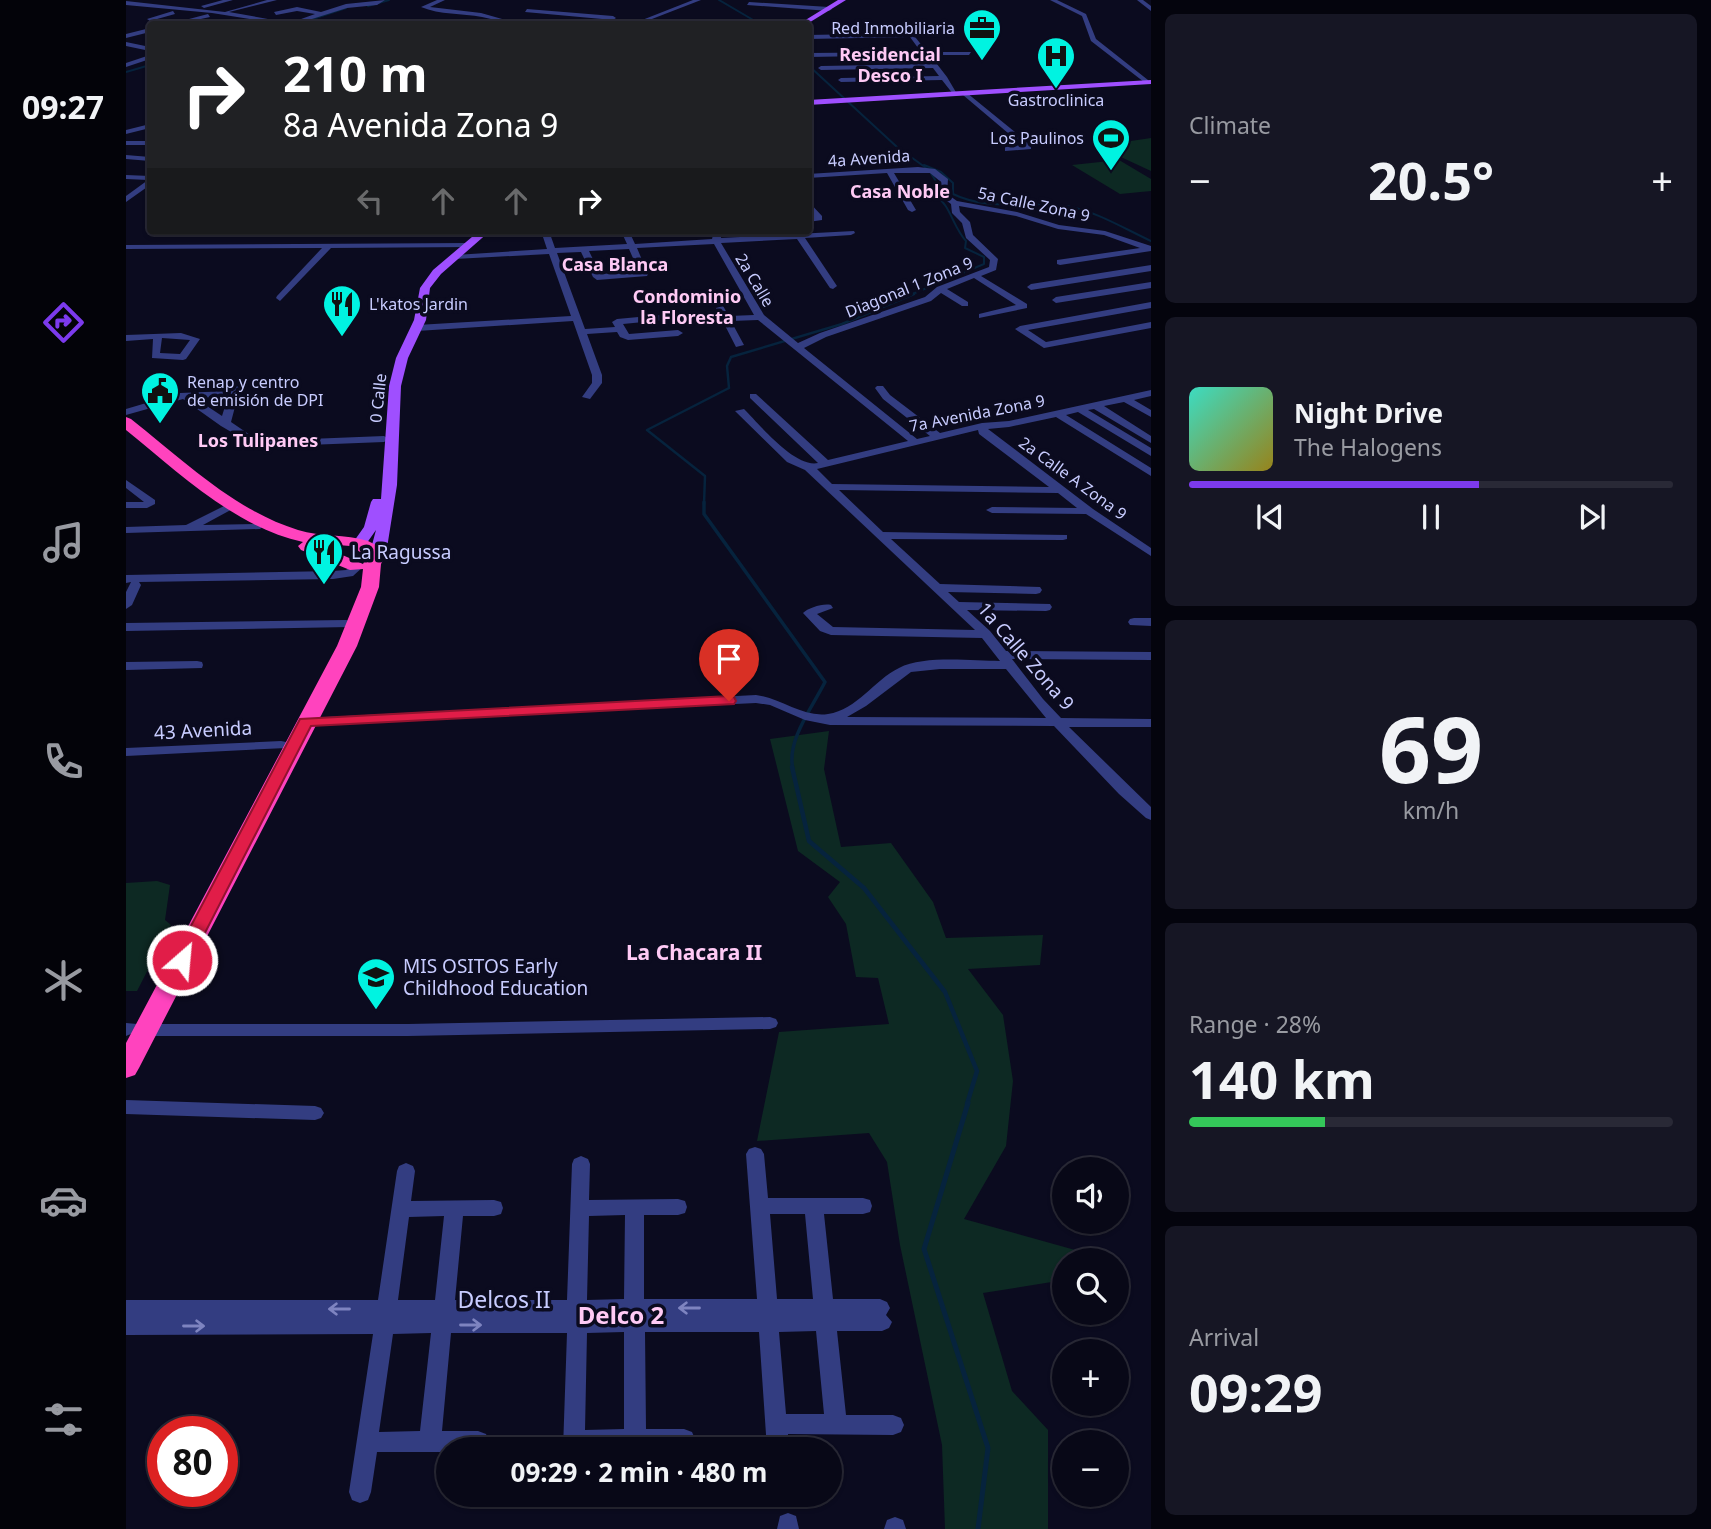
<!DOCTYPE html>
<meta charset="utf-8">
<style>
:root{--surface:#080817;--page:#161624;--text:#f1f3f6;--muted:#989aa1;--line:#292936;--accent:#7c3aed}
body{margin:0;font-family:"Noto Sans",sans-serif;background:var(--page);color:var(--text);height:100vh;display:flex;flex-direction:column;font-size:26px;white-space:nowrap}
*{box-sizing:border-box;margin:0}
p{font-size:23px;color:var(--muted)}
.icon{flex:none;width:38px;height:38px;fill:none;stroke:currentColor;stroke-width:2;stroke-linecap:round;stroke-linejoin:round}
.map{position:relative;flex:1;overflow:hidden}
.drawer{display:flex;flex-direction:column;gap:14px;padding:14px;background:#04040d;width:560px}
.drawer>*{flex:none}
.hud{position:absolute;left:21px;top:21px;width:665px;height:214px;border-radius:7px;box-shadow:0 2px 5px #0004,0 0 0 2px var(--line);background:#202124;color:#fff;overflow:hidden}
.buttons{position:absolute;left:926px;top:1157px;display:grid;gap:14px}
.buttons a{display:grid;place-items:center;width:77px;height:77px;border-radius:50%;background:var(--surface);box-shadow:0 2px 5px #0004,0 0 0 2px var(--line);font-size:35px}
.speed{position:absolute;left:21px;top:1416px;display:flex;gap:14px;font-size:35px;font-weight:700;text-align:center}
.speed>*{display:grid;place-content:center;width:91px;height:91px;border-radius:50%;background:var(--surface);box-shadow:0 2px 5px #0004,0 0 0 2px var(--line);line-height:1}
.speed .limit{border:10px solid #d22;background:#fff;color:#111}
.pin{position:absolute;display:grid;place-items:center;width:60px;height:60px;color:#fff;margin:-72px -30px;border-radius:50% 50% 50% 0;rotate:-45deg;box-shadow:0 0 7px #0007}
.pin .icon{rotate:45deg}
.me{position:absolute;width:77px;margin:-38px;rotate:27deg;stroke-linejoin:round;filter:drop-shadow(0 0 5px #0008)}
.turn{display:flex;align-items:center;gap:24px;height:147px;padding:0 21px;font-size:32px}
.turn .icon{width:91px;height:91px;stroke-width:2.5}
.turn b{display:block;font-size:49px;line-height:60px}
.lanes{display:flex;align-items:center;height:66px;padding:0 21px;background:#0003;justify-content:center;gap:35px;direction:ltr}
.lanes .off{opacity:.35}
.big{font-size:52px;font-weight:700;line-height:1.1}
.drawer .card{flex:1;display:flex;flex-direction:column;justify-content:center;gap:10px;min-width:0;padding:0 24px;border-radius:10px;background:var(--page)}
.drawer .dial{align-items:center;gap:0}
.dial b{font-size:91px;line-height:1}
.song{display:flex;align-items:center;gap:21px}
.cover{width:84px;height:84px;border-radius:10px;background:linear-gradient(135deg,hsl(170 70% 55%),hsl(50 70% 35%))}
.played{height:7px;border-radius:4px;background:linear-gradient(90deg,var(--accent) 60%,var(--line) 60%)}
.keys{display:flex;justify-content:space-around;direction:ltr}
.heat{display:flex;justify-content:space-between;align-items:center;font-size:38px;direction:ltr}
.charge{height:10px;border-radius:5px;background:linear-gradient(90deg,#34c759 28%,var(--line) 0)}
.trip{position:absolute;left:310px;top:1437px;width:406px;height:70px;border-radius:35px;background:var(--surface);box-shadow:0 2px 5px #0004,0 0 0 2px var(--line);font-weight:700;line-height:70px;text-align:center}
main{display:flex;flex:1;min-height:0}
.menu{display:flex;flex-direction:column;width:126px;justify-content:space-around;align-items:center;background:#030309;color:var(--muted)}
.menu .icon{width:49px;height:49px}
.menu .selected{color:var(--accent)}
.menu b{font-size:32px;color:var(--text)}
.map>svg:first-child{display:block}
</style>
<main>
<nav class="menu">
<b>09:27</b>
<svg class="icon selected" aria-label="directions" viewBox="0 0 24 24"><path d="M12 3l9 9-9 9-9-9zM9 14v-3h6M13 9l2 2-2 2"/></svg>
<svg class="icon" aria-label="music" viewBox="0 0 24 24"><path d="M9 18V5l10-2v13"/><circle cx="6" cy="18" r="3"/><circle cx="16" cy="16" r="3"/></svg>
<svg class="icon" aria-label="phone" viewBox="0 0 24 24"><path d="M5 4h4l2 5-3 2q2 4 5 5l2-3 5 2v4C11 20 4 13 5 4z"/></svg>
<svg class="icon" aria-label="climate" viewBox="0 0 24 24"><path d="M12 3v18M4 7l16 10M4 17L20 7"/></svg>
<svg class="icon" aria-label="car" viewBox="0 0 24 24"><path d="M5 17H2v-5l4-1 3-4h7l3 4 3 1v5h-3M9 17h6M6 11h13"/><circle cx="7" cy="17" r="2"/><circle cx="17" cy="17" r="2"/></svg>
<svg class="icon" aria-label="filters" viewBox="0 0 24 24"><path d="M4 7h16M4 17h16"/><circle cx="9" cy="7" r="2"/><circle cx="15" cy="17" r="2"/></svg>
</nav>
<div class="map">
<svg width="1025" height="1529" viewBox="0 0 1025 1529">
<rect width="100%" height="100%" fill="#0b0b1f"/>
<!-- green -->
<g fill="#0d2923">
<path d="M1025,138V171L971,146Z"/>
<path d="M993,160L1025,179V191L994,194L946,165Z"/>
<path d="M703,731L698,769L715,847L765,843L807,902L820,938L917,935L914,965L842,969L877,1015L887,1081L880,1146L838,1219L967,1255L966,1260H938V1280L857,1293L886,1391L922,1430V1529H819L816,1445L774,1245L761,1162L743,1133L631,1141L653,1032L763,1024L752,978L730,977L720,924L702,897L714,882L672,851L644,739Z"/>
<path d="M31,881L44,885L39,920L45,925L11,991H0V883Z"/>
</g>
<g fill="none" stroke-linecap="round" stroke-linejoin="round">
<!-- stream-far4 -->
<g stroke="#06233d" stroke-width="2">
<path d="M593,0L634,24"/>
<path d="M242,6L263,0"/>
<path d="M171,24L220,8"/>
<path d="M682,65L771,147L803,170L811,183V197C824,205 827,227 840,241L839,248L858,257V264L784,295"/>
<path d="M0,72L24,65"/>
<path d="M798,165L815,172L827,183V194C864,212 901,200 940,206C970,211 997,228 1025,241"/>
</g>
<!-- stream-far3 -->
<path stroke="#06233d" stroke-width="2.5" d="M578,504L579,476L521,430L603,388L601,366L605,357L716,324L788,294"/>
<!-- stream-far2 -->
<path stroke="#06233d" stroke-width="3.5" d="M578,502V514L699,682C687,706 660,741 667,769"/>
<!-- stream-far1 -->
<path stroke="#06233d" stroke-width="4.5" d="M666,767L683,841L738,888L819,992L851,1071L841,1104"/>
<!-- stream -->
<path stroke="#06233d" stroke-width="5" d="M842,1103L798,1249L862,1448L852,1529"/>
<!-- minor -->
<g fill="#333d81" fill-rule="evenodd">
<path d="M97,0H107L78,8L75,6Z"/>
<path d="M141,0H151L103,12L164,23L189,14L171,11L150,15L148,12L171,7L195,12L220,4L259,0L251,5L221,8L170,24H154L86,13L0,5V1L99,12Z"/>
<path d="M311,0H319L304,7L355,13L394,24C381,25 368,19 356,17C336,13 314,15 295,7Z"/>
<path d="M567,0H575L513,24H506Z"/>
<path d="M924,0H931L960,14L970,39L1022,80V82H1018L965,41L956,16Z"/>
<path d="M1011,0H1017L1025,6V11Z"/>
<path d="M623,2L703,7L706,9L703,11L621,5Z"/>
<path d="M401,9L487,16L490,18L487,20L399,12Z"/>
<path d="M47,11L49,14L24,21L21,19Z"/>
<path d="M82,14L84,17L52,24H44Z"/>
<path d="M228,19L249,24L226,22Z"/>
<path d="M24,28V32L0,38V34Z"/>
<path d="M786,33L801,52H845L843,55H804L821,77L831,94H827L816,80L715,82L712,80L715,78L813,76L807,68L695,70L692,68L695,66L805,64L798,55L682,57V53L795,52L784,37L682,39V35Z"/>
<path d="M0,42L24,47V51L0,46Z"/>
<path d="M24,55V59L0,67V63Z"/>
<path d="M837,93H841L905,145V149L879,151V147L896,145L837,95Z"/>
<path d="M24,124V128L0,134V130Z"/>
<rect x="0" y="141" width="24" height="4"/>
<path d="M0,155L24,157V161L0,159Z"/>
<path d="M792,167L809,169L822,179L821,194L831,201L891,212L933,225L979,231L1025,246V251L934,265L931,264V260L1014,248L978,235L932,229L890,216L833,206L834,212L844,222L847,235L872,259L870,270L855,276L901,304V308L853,318V314L890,305L848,278L821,289L842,302V306H836L815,293L805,301L700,337L678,348L791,439L804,436L757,399L749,388L751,386H757L764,395L814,433L856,423L883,421L1025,390V396L1008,400L1025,410V417L998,402L978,406L1025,436V443L968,409L962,410L1025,448V456L952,412L940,415L1025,468V476L930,417L883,427L862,429L967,509L1025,548V556L960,514L866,513L860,510L866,507L951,508L932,493L713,490L757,532L941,535V539L937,540L765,539L814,584L914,587L916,590L914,593L910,594L822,592L833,602L924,604L926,607L924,610L920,611L841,610L864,631L880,651L1025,652V660L886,659L917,699L935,718L1025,719V727H943L1025,807V820L1020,818L993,794L928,726L704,725L679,720L644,705L630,703L175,725L173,722L175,719L180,718L630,695C654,698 678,718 702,714C731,710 748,680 773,668C798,655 846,661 874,661L856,638L705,635L694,631L677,613C682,608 697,603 705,605L707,608L691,614L707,627L849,630L679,470L661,462L609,411L618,409C634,425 669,468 692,463L624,398V394H630L702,460L782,441L632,320L605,321L618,345L610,347L590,308L597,306L603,316L628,315L588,244L511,248L522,274L521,276L471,280L467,277L455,252L431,253L459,329L489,327L486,322L491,319L545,314L549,317L548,319L497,324L503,334L552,330L557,333L552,336L502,340L494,337L491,332L461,334L476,375V383L464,399L456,397L466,383V375L447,321L291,331L286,328L291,325L445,316L423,254L329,259L325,257L329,255L421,249L416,234L388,235L384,233L386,231H423L429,248L501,244L495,231H503L509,244L586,239L588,231H596L595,238L728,231L729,233L725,235L679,238L711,286L707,289L704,288L671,239L595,243L638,315L672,343L694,333L799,297L811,287L863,267L864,260L840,238L836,223L826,213L825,204L813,195L815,182L804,173H768L790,210L786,212L782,210L761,173L682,178V174ZM503,249L513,272L474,274L463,251ZM852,430L853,434L923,487L706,484L691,469ZM814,669H880L920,718L721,717L740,706L785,672Z"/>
<path d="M0,175L24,176V185L0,202V196L22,180L0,179Z"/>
<path d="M682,201L696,216V220L682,222V218L688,217L682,209Z"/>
<path d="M343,243H346V247L205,248L154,301L150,298L151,296L196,248L0,249V245Z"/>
<path d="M1025,265V271L905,290L901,287L905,284Z"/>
<path d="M1025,282V288L930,303L926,300L930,297Z"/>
<path d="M1025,302V308L902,330L920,342L1025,322V328L918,348L889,329L894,326Z"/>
<path d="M55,333L74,339L60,359L57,360L26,358L27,339L0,341V335ZM36,338L64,340L54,354L34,353Z"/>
<path d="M109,385L114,388L105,422L133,441L258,436L263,439L258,442L131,447L95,426L57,399L0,415V409L54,393L103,391L106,386ZM102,397L96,416L69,398Z"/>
<path d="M0,480L29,500V504L21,508H0V502H18L0,488Z"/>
<path d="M108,501L112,502V506L77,525L130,524L136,527L134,529L0,533V527L60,525Z"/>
<path d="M232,562L238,566L227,576L207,579L13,582L15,585L6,605L0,609V592L5,582L0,583V575L207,571L220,570Z"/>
<path d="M1008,618H1025V626L1004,625L1002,622L1004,619Z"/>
<path d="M220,620L224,621L226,624L224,627L0,631V623Z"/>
<path d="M71,661L76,662L77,665L76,668L0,670V662Z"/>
<path d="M155,741L160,742L162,745L160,748L0,756V748Z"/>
<path d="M644,1017L650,1019L652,1023L650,1027L644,1029L282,1036H20L14,1034L12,1031L0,1036V1023L11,1024L13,1027L20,1024H282Z"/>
<path d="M0,1100L189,1106L195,1108L198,1113L195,1118L189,1120L0,1114Z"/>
<path d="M629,1147L635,1149L638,1154L642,1198H737L744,1200L746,1206L744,1212L737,1214H698L707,1299H754L761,1302L764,1308L760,1315L766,1322L763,1328L756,1331H711L720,1415H767L775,1418L778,1425L775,1432L767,1435L662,1434L663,1449H641L633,1332H519L520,1429H558L566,1432L569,1439L566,1446L559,1449H437L441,1333H325L316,1431H352L360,1434L363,1441L360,1448L322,1449V1452H251L245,1492L242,1500L234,1503L226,1500L223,1492L247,1334L0,1335V1300H252L271,1171L273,1166L280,1163L287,1166L289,1171L285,1201L368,1200L375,1202L377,1208L375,1214L368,1216H337L329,1300H441L446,1164L448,1159L455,1156L462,1159L464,1164L463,1200L552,1199L559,1201L561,1207L559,1213L552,1215H518V1299H631L620,1154L623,1149ZM644,1214H679L687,1299H651ZM499,1215L498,1299L461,1300L463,1216ZM318,1216L309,1300H272L283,1217ZM690,1331L698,1414H660L653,1332ZM498,1332V1429L459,1430L461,1333ZM305,1333L294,1431L253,1432L267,1334Z"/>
<path d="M662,1513L670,1516L673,1529H651L654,1516Z"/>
<path d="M769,1517L777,1520L780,1529H758L761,1520Z"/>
</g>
<!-- major -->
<g fill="#9f4fff" fill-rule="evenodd">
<path d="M712,0H720L681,24H673Z"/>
<path d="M1025,80V84L682,105V100Z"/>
<path d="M353,231H364L315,274L304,288L300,320L282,358L275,386L271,485L261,548L255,559H245L243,556L250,530L238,547H228L226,544L238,527L245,502L247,499H255L263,386L270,358L288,320L294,288L307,270Z"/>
</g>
<!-- highway -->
<path fill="#ff43be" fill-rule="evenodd" d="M0,417L5,419C56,459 109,511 172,530C195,537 219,534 242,541L250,545L259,556L255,564L253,587L231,646L13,1068L9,1075L0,1078V1043L211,646L235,587L237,569L224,570L175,550L172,546L177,542C109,527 53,473 0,430ZM189,543L224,546L241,556L237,564Z"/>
</g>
<!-- one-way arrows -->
<defs><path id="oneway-shaft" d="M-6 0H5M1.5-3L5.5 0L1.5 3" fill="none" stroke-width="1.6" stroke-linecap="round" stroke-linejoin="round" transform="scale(1.75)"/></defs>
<g stroke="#7e84c0">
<use href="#oneway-shaft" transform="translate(563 1308) rotate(180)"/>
<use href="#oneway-shaft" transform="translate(213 1309) rotate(180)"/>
<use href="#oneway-shaft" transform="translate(345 1325)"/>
<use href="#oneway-shaft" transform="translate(68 1326)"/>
</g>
<!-- route -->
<path fill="#e11d48" stroke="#92132f" stroke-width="2" d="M603,696L608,697L610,701L608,704L185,726L63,964H50L47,960L174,719Z"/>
<!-- icons -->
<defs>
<symbol id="office-pin" viewBox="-11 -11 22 30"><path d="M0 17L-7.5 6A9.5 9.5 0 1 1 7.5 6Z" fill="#00f3e1" stroke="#0b0b1f"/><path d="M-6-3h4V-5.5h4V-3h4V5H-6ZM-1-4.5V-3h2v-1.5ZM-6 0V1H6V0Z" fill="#111"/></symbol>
<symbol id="hospital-pin" viewBox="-11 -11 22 30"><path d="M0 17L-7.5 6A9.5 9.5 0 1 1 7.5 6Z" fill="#00f3e1" stroke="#0b0b1f"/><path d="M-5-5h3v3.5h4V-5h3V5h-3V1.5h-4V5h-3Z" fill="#111"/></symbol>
<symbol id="stadium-pin" viewBox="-11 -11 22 30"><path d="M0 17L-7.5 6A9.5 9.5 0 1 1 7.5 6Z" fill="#00f3e1" stroke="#0b0b1f"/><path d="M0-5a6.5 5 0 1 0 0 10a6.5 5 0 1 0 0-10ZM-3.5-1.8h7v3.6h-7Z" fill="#111"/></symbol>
<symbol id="restaurant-pin" viewBox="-11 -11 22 30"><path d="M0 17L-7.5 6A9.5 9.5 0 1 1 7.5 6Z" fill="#00f3e1" stroke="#0b0b1f"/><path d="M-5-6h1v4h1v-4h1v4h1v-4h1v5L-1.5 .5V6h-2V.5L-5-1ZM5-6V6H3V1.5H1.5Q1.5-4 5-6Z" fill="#111"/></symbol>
<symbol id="civic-pin" viewBox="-11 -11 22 30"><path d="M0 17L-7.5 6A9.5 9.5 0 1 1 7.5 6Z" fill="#00f3e1" stroke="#0b0b1f"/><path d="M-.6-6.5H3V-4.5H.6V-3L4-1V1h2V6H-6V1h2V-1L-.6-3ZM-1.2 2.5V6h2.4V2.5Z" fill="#111"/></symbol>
<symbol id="school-pin" viewBox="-11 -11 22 30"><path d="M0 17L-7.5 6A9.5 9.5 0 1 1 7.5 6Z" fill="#00f3e1" stroke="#0b0b1f"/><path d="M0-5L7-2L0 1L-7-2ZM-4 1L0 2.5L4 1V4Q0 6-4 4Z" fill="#111"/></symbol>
</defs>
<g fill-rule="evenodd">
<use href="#office-pin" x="834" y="6" width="44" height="60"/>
<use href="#hospital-pin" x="908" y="34" width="44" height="60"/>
<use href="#stadium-pin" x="963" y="116" width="44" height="60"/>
<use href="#restaurant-pin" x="194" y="282" width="44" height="60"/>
<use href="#civic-pin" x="12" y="369" width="44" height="60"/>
<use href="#restaurant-pin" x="176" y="530" width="44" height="60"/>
<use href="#school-pin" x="228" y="955" width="44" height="60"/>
</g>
<g text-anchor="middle" stroke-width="7" stroke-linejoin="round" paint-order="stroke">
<!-- far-poi labels -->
<g font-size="16" fill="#c8ccff" stroke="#0b0b1f" text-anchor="end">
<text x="829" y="34">Red Inmobiliaria</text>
<text x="930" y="106" text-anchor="middle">Gastroclinica</text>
<text x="958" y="144">Los Paulinos</text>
<text x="243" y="310" text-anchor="start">L'katos Jardin</text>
<text x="61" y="388" text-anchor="start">Renap y centro<tspan x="61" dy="18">de emisión de DPI</tspan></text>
</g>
<!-- far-street labels -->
<g font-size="16" fill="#c8ccff" stroke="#0b0b1f">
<text transform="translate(743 158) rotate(-4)" y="6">4a Avenida</text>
<text transform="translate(908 204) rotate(12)" y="6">5a Calle Zona 9</text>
<text transform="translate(629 280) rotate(59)" y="6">2a Calle</text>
<text transform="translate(783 287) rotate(-22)" y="6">Diagonal 1 Zona 9</text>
<text transform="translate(252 398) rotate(-84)" y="6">0 Calle</text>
<text transform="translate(851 413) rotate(-11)" y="6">7a Avenida Zona 9</text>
<text transform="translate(947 478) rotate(36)" y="6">2a Calle A Zona 9</text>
</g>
<!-- far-neighbourhood labels -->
<g font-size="18" font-weight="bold" fill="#ffcaf5" stroke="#0b0b1f">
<text x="764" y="61">Residencial<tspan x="764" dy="21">Desco I</tspan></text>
<text x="774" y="198">Casa Noble</text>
<text x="489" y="271">Casa Blanca</text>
<text x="561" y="303">Condominio<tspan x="561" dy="21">la Floresta</tspan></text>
<text x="132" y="447">Los Tulipanes</text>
</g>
<!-- poi labels -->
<g font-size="19" fill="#c8ccff" stroke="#0b0b1f" text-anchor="start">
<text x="225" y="559">La Ragussa</text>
<text x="277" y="973">MIS OSITOS Early<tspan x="277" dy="22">Childhood Education</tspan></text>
</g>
<!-- street labels -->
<g font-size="19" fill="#c8ccff" stroke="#0b0b1f">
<text transform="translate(900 656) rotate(49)" y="7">1a Calle Zona 9</text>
<text transform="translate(77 730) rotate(-3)" y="7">43 Avenida</text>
</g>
<!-- neighbourhood labels -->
<g font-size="21" font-weight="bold" fill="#ffcaf5" stroke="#0b0b1f">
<text x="568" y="960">La Chacara II</text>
</g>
<!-- near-street labels -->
<g font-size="23" fill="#c8ccff" stroke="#0b0b1f">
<text x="378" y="1308">Delcos II</text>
</g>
<!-- near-neighbourhood labels -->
<g font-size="24" font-weight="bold" fill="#ffcaf5" stroke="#0b0b1f">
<text x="495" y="1324">Delco 2</text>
</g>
</g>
</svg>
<div class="buttons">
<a><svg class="icon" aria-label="sound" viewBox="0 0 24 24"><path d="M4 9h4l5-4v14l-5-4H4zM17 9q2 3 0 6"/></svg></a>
<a><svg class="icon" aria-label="search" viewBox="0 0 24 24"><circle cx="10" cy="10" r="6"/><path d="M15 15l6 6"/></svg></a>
<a>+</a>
<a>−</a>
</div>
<div class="speed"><div class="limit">80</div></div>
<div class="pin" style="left:603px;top:701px;background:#d93025"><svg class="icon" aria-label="arrive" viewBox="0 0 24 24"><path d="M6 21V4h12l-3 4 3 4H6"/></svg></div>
<svg class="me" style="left:56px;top:960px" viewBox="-20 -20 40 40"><circle r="17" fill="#e11d48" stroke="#fff" stroke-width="3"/><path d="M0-11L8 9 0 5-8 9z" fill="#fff"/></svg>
<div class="trip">09:29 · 2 min · 480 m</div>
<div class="hud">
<div class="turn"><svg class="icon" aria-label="right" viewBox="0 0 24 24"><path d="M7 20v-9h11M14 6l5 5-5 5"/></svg><div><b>210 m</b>8a Avenida Zona 9</div></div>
<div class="lanes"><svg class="icon off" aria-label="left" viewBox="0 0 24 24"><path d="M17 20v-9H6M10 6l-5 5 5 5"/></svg><svg class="icon off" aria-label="ahead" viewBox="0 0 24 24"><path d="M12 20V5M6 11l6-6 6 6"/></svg><svg class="icon off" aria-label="ahead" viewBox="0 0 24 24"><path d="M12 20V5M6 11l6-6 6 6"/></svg><svg class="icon" aria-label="right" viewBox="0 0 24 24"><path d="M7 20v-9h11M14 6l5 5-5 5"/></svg></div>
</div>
</div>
<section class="drawer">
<div class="card"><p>Climate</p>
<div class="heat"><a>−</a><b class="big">20.5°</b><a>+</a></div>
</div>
<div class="card">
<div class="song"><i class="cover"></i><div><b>Night Drive</b><p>The Halogens</p></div></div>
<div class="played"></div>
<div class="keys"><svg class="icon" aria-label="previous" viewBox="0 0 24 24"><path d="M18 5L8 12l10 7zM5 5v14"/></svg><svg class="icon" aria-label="pause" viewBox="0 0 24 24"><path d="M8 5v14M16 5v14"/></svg><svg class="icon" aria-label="next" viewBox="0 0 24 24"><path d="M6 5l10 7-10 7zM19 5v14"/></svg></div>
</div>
<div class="card dial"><b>69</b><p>km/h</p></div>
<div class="card"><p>Range · 28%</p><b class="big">140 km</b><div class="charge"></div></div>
<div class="card"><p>Arrival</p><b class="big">09:29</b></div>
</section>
</main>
